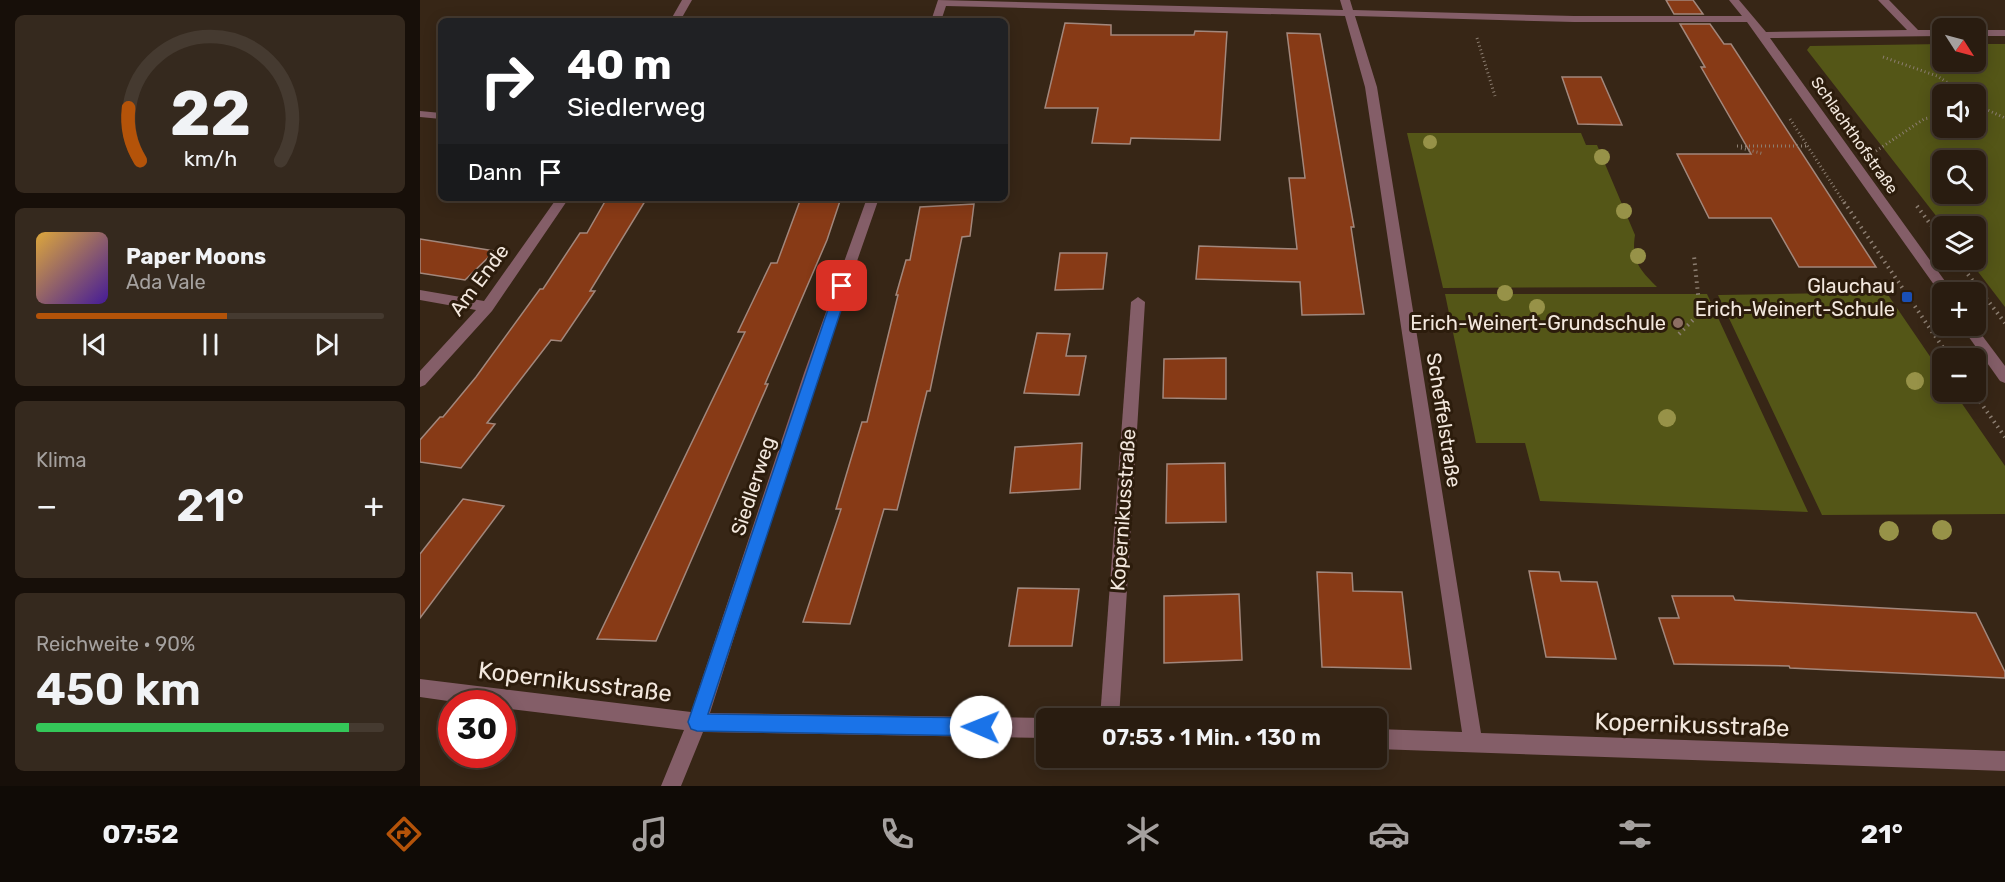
<!DOCTYPE html>
<html lang="de">
<meta charset="utf-8">
<style>
:root{--surface:#291c10;--page:#35291e;--text:#f1f3f6;--muted:#a5a19f;--line:#453a30;--accent:#b45309}
body{margin:0;font-family:Rubik,sans-serif;background:var(--page);color:var(--text);height:100vh;display:flex;flex-direction:column;font-size:22px;white-space:nowrap}
*{box-sizing:border-box;margin:0}
p{font-size:20px;color:var(--muted)}
.icon{flex:none;width:33px;height:33px;fill:none;stroke:currentColor;stroke-width:2;stroke-linecap:round;stroke-linejoin:round}
.map{position:relative;flex:1;overflow:hidden}
.drawer{display:flex;flex-direction:column;gap:15px;padding:15px;background:#170f09;width:420px}
.drawer>*{flex:none}
.guide{position:absolute;left:18px;top:18px;width:570px;height:183px;border-radius:9px;box-shadow:0 3px 15px #0003,0 0 0 2px var(--line);background:#202124;color:#fff;overflow:hidden}
.needle{width:39px;rotate:126deg}
.buttons{position:absolute;left:1512px;top:18px;display:grid;gap:12px}
.buttons a{display:grid;place-items:center;width:54px;height:54px;border-radius:9px;background:var(--surface);box-shadow:0 3px 15px #0003,0 0 0 2px var(--line);font-size:30px}
.speed{position:absolute;left:18px;top:690px;display:flex;gap:12px;font-size:30px;font-weight:700;text-align:center}
.speed>*{display:grid;place-content:center;width:78px;height:78px;border-radius:50%;background:var(--surface);box-shadow:0 3px 15px #0003,0 0 0 2px var(--line);line-height:1}
.speed .limit{border:9px solid #d22;background:#fff;color:#111}
.pin{position:absolute;display:grid;place-items:center;width:51px;height:51px;color:#fff;margin:-26px;border-radius:12px;box-shadow:0 3px 9px #0006}
.me{position:absolute;width:66px;margin:-33px;rotate:271deg;stroke-linejoin:round;filter:drop-shadow(0 0 4px #0008)}
.turn{display:flex;align-items:center;gap:21px;height:126px;padding:0 30px;font-size:27px}
.turn .icon{width:78px;height:78px;stroke-width:2.5}
.turn b{display:block;font-size:42px;line-height:51px}
.then{display:flex;align-items:center;height:57px;padding:0 30px;background:#0003;gap:12px;font-size:22px}
.big{font-size:45px;font-weight:600;line-height:1.1}
.drawer .tile{flex:1;display:flex;flex-direction:column;justify-content:center;gap:9px;min-width:0;padding:0 21px;border-radius:9px;background:var(--page)}
.drawer .dial{align-items:center;gap:0}
.dial svg{height:156px;overflow:visible;fill:none;stroke:var(--line);stroke-width:7;stroke-linecap:round;text-anchor:middle}
.dial text{fill:var(--text);stroke:none}
.song{display:flex;align-items:center;gap:18px}
.cover{width:72px;height:72px;border-radius:9px;background:linear-gradient(135deg,hsl(40 70% 55%),hsl(260 70% 35%))}
.played{height:6px;border-radius:3px;background:linear-gradient(90deg,var(--accent) 55%,var(--line) 55%)}
.keys{display:flex;justify-content:space-around;direction:ltr}
.heat{display:flex;justify-content:space-between;align-items:center;font-size:33px;direction:ltr}
.charge{height:9px;border-radius:4px;background:linear-gradient(90deg,#34c759 90%,var(--line) 0)}
.trip{position:absolute;left:616px;top:708px;width:351px;height:60px;border-radius:9px;background:var(--surface);box-shadow:0 3px 15px #0003,0 0 0 2px var(--line);font-weight:600;line-height:60px;text-align:center}
.dock{display:flex;height:96px;justify-content:space-around;align-items:center;background:#100b06;color:var(--muted)}
.dock .icon{width:42px;height:42px}
.dock .current{color:var(--accent)}
.dock b{font-size:27px;color:var(--text)}
main{display:flex;flex:1;min-height:0}
.map>svg:first-child{display:block}
</style>
<main>
<section class="drawer">
<div class="tile dial"><svg viewBox="0 0 100 80">
<path d="M14 69A42 42 0 1 1 86 69"/>
<path d="M14 69A42 42 0 0 1 8 42" stroke="#b45309"/>
<text x="50" y="56" font-size="32" font-weight="700">22</text>
<text x="50" y="72" font-size="11">km/h</text>
</svg></div>
<div class="tile">
<div class="song"><i class="cover"></i><div><b>Paper Moons</b><p>Ada Vale</p></div></div>
<div class="played"></div>
<div class="keys"><svg class="icon" aria-label="previous" viewBox="0 0 24 24"><path d="M18 5L8 12l10 7zM5 5v14"/></svg><svg class="icon" aria-label="pause" viewBox="0 0 24 24"><path d="M8 5v14M16 5v14"/></svg><svg class="icon" aria-label="next" viewBox="0 0 24 24"><path d="M6 5l10 7-10 7zM19 5v14"/></svg></div>
</div>
<div class="tile"><p>Klima</p>
<div class="heat"><a>−</a><b class="big">21°</b><a>+</a></div>
</div>
<div class="tile"><p>Reichweite · 90%</p><b class="big">450 km</b><div class="charge"></div></div>
</section>
<div class="map">
<svg width="1585" height="786" viewBox="0 0 1585 786">
<rect width="100%" height="100%" fill="#372616"/>
<!-- green -->
<g fill="#545617" fill-rule="evenodd">
<path d="M1522,44V62H1556V44H1585V307L1549,260H1556V226H1524L1387,50L1390,46ZM1522,94H1556V128H1522ZM1522,160H1556V194H1522Z"/>
<path d="M987,133H1161L1166,145H1177L1215,235C1211,261 1220,270 1237,287L1023,288Z"/>
<path d="M1466,292L1522,374V392H1534L1585,466V514L1402,515L1298,295Z"/>
<path d="M1025,294H1287L1388,512L1120,501L1105,443H1056Z"/>
</g>
<!-- building -->
<g fill="#873a16" stroke="#a2877c" stroke-width="1.5">
<path d="M1246,0H1273L1283,14H1254Z"/>
<path d="M645,23L691,25V35H774L775,31L807,32L800,140L711,138L710,144L672,143L678,108H625Z"/>
<path d="M1260,24H1290L1304,44H1311L1456,267H1379L1351,218H1289L1257,154H1331L1281,67H1285Z"/>
<path d="M867,33L900,34L934,227H931L944,314L882,315L880,282L776,279L779,246L877,249L869,178H885Z"/>
<path d="M1142,77H1181L1202,125L1158,124Z"/>
<path d="M187,198H227L170,291H175L141,341L131,340L67,423L75,424L41,468L0,462V440L20,417H23L56,377L120,289H123L160,233H167Z"/>
<path d="M381,198H421L407,240L345,384H348L236,641L177,639L325,332H318L351,263H357Z"/>
<path d="M554,204L550,236L542,237L510,391H507L477,510L464,509L430,624L383,622L421,509H416L442,422H447L478,295H476L486,260H490L500,207Z"/>
<path d="M0,239L75,251L45,280L0,273Z"/>
<path d="M640,253H687L683,289L635,290Z"/>
<path d="M617,333L650,334L646,356H666L659,395L604,393Z"/>
<path d="M806,358V399L743,398L744,359Z"/>
<path d="M662,443L660,489L590,493L595,447Z"/>
<path d="M805,463L806,522L746,523L747,464Z"/>
<path d="M43,499L84,506L0,618V554Z"/>
<path d="M1109,571L1139,572L1141,581L1177,582L1196,659L1126,657Z"/>
<path d="M897,572L932,573L933,591L982,592L991,669L902,667Z"/>
<path d="M598,588L659,589L652,646H589Z"/>
<path d="M819,594L822,660L744,663V596Z"/>
<path d="M1252,596H1313L1315,600L1556,613L1585,672V678L1370,668L1369,666L1254,664L1239,618H1259Z"/>
</g>
<g fill="none" stroke-linecap="round" stroke-linejoin="round">
<!-- path-far1 -->
<g stroke="#8c7e71" stroke-width="3" stroke-dasharray="1 3" stroke-linecap="butt">
<path d="M1057,38L1075,96"/>
<path d="M1463,57L1517,76L1546,94"/>
<path d="M1556,102L1561,107L1556,108"/>
<path d="M1561,107L1585,118"/>
<path d="M1370,119L1425,204"/>
<path d="M1317,146H1387"/>
<path d="M1321,148L1344,154"/>
<path d="M1456,151L1504,119L1522,115"/>
</g>
<!-- path -->
<g stroke="#8c7e71" stroke-width="4" stroke-dasharray="1.5 4.5" stroke-linecap="butt">
<path d="M1424,202L1530,358"/>
<path d="M1497,206L1522,240"/>
<path d="M1537,260L1585,323"/>
<path d="M1259,334L1280,313L1274,256"/>
<path d="M1553,392L1585,437"/>
</g>
<!-- minor -->
<g fill="#845e68" fill-rule="evenodd">
<path d="M262,0H272L260,21H250Z"/>
<path d="M518,0L923,10L920,0H930L933,10L1154,16H1322L1309,0H1319L1346,32L1487,30L1458,0H1469L1498,30H1522V36L1350,38L1530,288L1532,292H1522V296L1327,22H1154L935,16L957,87L1061,733L1585,751V771L957,749V729L1042,732L945,87L925,16L526,6L521,21H511Z"/>
<rect x="1556" y="30" width="29" height="6"/>
<path d="M0,111L21,113V119L0,117Z"/>
<path d="M137,198H149L72,311L5,385L0,387V371L56,310L0,300V290L64,301Z"/>
<path d="M447,198H459L398,373L290,713L627,718V738L283,732L261,786H241L264,730L82,708V704H49L0,697V679L271,712L384,373Z"/>
<path d="M718,297L725,302L699,718H680L711,302Z"/>
<path d="M1541,326H1555L1585,366V383L1580,381Z"/>
</g>
</g>
<!-- trees -->
<g fill="#979248">
<circle cx="1010" cy="142" r="7"/>
<circle cx="1182" cy="157" r="8"/>
<circle cx="1204" cy="211" r="8"/>
<circle cx="1218" cy="256" r="8"/>
<circle cx="1085" cy="293" r="8"/>
<circle cx="1117" cy="307" r="8"/>
<circle cx="1495" cy="381" r="9"/>
<circle cx="1247" cy="418" r="9"/>
<circle cx="1522" cy="530" r="10"/>
<circle cx="1469" cy="531" r="10"/>
</g>
<!-- route -->
<path fill="#1a73e8" stroke="#114b97" stroke-width="1.5" d="M422,281L429,286L288,714L561,718L567,721L570,727L567,733L561,736L277,731L271,729L268,722L416,286Z"/>
<!-- markers -->
<rect fill="#1a4fb4" stroke="#2c1c0c" stroke-width="2" x="1481" y="291" width="12" height="12" rx="3"/>
<circle fill="#8d6e63" stroke="#2c1c0c" stroke-width="2" cx="1258" cy="323" r="6"/>
<g text-anchor="middle" stroke-width="6" stroke-linejoin="round" paint-order="stroke">
<!-- far-street labels -->
<g font-size="16" fill="#f3e8de" stroke="#2c1c0c">
<text transform="translate(1435 135) rotate(55)" y="6">Schlachthofstraße</text>
</g>
<!-- street labels -->
<g font-size="20" fill="#f3e8de" stroke="#2c1c0c">
<text transform="translate(59 280) rotate(-53)" y="7">Am Ende</text>
<text transform="translate(1024 420) rotate(81)" y="7">Scheffelstraße</text>
<text transform="translate(333 486) rotate(-72)" y="7">Siedlerweg</text>
<text transform="translate(703 510) rotate(-86)" y="7">Kopernikusstraße</text>
</g>
<!-- poi labels -->
<g font-size="20" fill="#f3e8de" stroke="#2c1c0c" text-anchor="end">
<text x="1475" y="293">Glauchau<tspan x="1475" dy="23">Erich-Weinert-Schule</tspan></text>
<text x="1246" y="330">Erich-Weinert-Grundschule</text>
</g>
<!-- near-street labels -->
<g font-size="24" fill="#f3e8de" stroke="#2c1c0c">
<text transform="translate(155 682) rotate(7)" y="8">Kopernikusstraße</text>
<text transform="translate(1272 725) rotate(2)" y="8">Kopernikusstraße</text>
</g>
</g>
</svg>
<div class="buttons">
<a><svg class="needle" viewBox="-14 -14 28 28"><path d="M0-13l5 13h-10z" fill="#e53935"/><path d="M0 13l5-13h-10z" fill="#a5a19f"/></svg></a>
<a><svg class="icon" aria-label="sound" viewBox="0 0 24 24"><path d="M4 9h4l5-4v14l-5-4H4zM17 9q2 3 0 6"/></svg></a>
<a><svg class="icon" aria-label="search" viewBox="0 0 24 24"><circle cx="10" cy="10" r="6"/><path d="M15 15l6 6"/></svg></a>
<a><svg class="icon" aria-label="layers" viewBox="0 0 24 24"><path d="M12 4l9 5-9 5-9-5zM3 14l9 5 9-5"/></svg></a>
<a>+</a>
<a>−</a>
</div>
<div class="speed"><div class="limit">30</div></div>
<div class="pin" style="left:422px;top:286px;background:#d93025"><svg class="icon" aria-label="arrive" viewBox="0 0 24 24"><path d="M6 21V4h12l-3 4 3 4H6"/></svg></div>
<svg class="me" style="left:561px;top:727px" viewBox="-20 -20 40 40"><circle r="19" fill="#fff"/><path d="M0-13L10 11 0 6-10 11z" fill="#1a73e8"/></svg>
<div class="trip">07:53 · 1 Min. · 130 m</div>
<div class="guide">
<div class="turn"><svg class="icon" aria-label="right" viewBox="0 0 24 24"><path d="M7 20v-9h11M14 6l5 5-5 5"/></svg><div><b>40 m</b>Siedlerweg</div></div>
<div class="then">Dann<svg class="icon" aria-label="arrive" viewBox="0 0 24 24"><path d="M6 21V4h12l-3 4 3 4H6"/></svg></div>
</div>
</div>
</main>
<nav class="dock">
<b>07:52</b>
<svg class="icon current" aria-label="directions" viewBox="0 0 24 24"><path d="M12 3l9 9-9 9-9-9zM9 14v-3h6M13 9l2 2-2 2"/></svg>
<svg class="icon" aria-label="music" viewBox="0 0 24 24"><path d="M9 18V5l10-2v13"/><circle cx="6" cy="18" r="3"/><circle cx="16" cy="16" r="3"/></svg>
<svg class="icon" aria-label="phone" viewBox="0 0 24 24"><path d="M5 4h4l2 5-3 2q2 4 5 5l2-3 5 2v4C11 20 4 13 5 4z"/></svg>
<svg class="icon" aria-label="climate" viewBox="0 0 24 24"><path d="M12 3v18M4 7l16 10M4 17L20 7"/></svg>
<svg class="icon" aria-label="car" viewBox="0 0 24 24"><path d="M5 17H2v-5l4-1 3-4h7l3 4 3 1v5h-3M9 17h6M6 11h13"/><circle cx="7" cy="17" r="2"/><circle cx="17" cy="17" r="2"/></svg>
<svg class="icon" aria-label="filters" viewBox="0 0 24 24"><path d="M4 7h16M4 17h16"/><circle cx="9" cy="7" r="2"/><circle cx="15" cy="17" r="2"/></svg>
<b>21°</b>
</nav>
